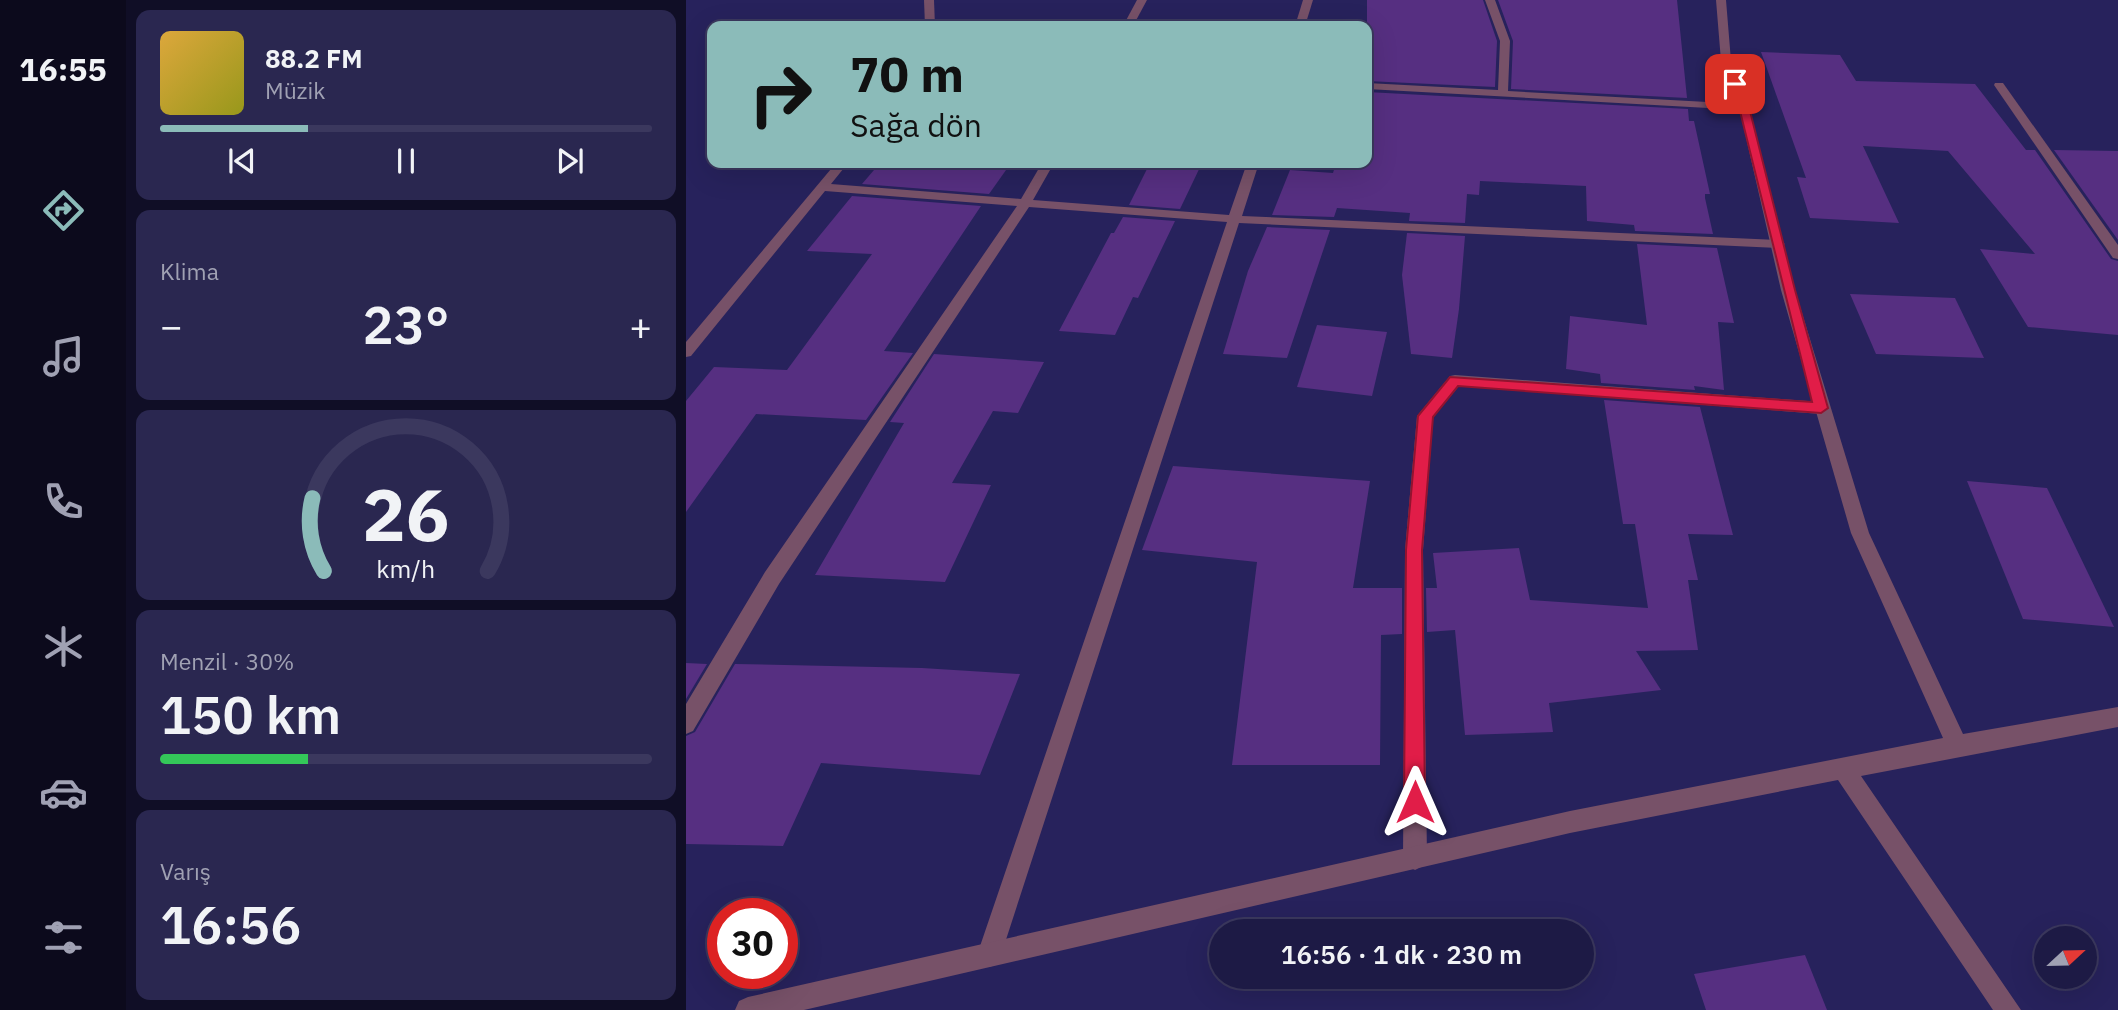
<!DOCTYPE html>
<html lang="tr">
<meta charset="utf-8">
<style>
:root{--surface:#1d1a45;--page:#2a2750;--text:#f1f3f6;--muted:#a0a1b3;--line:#3b385e;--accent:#8bbbb9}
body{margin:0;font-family:"IBM Plex Sans",sans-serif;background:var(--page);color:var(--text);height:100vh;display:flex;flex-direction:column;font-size:26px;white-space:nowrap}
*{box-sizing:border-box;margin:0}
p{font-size:23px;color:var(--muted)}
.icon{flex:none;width:38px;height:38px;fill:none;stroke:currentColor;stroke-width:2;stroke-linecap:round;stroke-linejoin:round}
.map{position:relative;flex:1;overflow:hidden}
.sheet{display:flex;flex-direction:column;gap:10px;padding:10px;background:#100e26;width:560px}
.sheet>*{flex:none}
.hud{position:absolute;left:21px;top:21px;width:665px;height:147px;border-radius:14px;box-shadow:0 7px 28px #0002,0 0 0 2px var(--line);background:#8bbbb9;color:#111;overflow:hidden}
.needle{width:46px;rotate:68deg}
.tools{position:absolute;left:1348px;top:926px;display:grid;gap:14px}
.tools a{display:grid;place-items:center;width:63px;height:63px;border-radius:50%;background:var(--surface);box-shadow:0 7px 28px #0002,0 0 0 2px var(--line);font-size:35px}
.speed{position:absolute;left:21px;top:898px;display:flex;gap:14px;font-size:35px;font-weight:700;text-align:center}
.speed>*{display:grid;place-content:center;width:91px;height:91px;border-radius:50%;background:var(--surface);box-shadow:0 7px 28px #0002,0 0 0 2px var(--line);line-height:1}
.speed .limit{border:10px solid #d22;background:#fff;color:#111}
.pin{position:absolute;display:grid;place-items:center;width:60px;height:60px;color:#fff;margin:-30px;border-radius:14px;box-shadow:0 4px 10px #0006}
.me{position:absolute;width:77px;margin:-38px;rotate:0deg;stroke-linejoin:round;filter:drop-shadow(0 0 5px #0008)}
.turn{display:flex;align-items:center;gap:24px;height:147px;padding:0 28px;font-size:32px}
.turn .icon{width:91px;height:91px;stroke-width:2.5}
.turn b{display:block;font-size:49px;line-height:60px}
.big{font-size:52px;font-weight:600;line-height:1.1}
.sheet .widget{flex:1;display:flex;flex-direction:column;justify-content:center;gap:10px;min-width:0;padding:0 24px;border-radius:14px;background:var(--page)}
.sheet .dial{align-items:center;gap:0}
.dial svg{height:182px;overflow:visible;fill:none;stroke:var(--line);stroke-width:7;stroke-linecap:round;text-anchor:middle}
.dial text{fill:var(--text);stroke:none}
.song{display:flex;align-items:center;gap:21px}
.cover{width:84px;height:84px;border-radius:10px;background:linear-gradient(135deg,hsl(40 70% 55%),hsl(60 70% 35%))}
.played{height:7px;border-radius:4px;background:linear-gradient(90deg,var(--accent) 30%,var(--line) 30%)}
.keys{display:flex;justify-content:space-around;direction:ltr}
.heat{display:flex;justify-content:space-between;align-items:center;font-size:38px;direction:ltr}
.charge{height:10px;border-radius:5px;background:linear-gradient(90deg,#34c759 30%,var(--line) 0)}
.trip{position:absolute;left:523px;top:919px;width:385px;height:70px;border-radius:35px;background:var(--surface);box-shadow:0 7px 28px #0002,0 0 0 2px var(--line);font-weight:600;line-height:70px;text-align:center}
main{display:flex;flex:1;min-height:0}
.dock{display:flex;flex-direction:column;width:126px;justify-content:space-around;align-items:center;background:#0c0a1c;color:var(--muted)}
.dock .icon{width:49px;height:49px}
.dock .active{color:var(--accent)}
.dock b{font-size:32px;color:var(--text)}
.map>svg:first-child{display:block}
</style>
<main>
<nav class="dock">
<b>16:55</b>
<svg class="icon active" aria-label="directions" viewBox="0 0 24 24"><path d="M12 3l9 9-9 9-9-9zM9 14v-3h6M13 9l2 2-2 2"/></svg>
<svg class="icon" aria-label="music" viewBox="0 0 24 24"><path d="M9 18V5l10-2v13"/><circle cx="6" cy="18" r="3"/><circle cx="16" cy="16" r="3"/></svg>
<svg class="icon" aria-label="phone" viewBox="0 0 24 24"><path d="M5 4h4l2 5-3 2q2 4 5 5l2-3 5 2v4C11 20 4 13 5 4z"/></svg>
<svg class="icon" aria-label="climate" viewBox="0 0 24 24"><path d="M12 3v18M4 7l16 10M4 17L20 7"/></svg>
<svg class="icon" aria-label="car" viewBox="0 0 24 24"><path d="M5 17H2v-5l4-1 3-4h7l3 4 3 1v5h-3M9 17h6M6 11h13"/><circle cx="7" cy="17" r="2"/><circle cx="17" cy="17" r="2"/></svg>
<svg class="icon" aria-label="filters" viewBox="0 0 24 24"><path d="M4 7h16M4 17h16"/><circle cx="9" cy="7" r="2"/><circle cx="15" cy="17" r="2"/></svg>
</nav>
<section class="sheet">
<div class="widget">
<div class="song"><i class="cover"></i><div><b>88.2 FM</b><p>Müzik</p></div></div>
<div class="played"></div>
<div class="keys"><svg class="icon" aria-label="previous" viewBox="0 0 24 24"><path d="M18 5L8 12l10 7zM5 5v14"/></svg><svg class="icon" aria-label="pause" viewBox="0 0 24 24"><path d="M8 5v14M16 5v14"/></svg><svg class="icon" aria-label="next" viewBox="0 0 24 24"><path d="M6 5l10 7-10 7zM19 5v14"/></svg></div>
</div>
<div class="widget"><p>Klima</p>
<div class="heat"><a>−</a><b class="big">23°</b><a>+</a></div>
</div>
<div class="widget dial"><svg viewBox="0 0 100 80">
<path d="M14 69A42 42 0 1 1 86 69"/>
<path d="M14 69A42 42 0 0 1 9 37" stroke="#8bbbb9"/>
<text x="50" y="56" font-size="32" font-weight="700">26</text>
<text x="50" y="72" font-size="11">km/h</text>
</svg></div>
<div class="widget"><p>Menzil · 30%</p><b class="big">150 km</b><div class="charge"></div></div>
<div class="widget"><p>Varış</p><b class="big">16:56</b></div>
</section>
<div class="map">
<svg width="1432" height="1010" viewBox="0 0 1432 1010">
<rect width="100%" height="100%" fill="#27225c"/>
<!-- building -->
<g fill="#562f81">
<path d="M681,0H797L811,41L809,87L681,81Z"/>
<path d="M812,0H991L1001,98L825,89L827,41Z"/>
<path d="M1075,52L1154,55L1170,81L1289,84L1340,150H1349L1425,259L1432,261V335L1342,327L1294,249L1349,254L1262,151L1177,146L1213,223L1124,218L1111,177L1120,178Z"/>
<path d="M681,92L1002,109L1003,121H1008L1024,194H1019V198L1027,234L949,231L948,225L901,221L900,186L794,181L793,195L781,194L779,223L723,221L724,213L651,208L648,217L586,215L604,170L647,173L650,163H681Z"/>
<path d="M1368,150L1432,151V240Z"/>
<path d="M194,163H325L303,194L176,184Z"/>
<path d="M464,163H516L494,209L443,205Z"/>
<path d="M166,196L295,206L198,351L227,353L180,420L70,414L0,512V401L28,367L101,370L186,254L121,251Z"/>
<path d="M437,217L489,221L452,298L447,297L429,335L373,331L425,233H428Z"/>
<path d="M581,227L644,230L601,358L537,354L562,271Z"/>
<path d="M721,233L779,236L773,309L766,358L725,354L716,275Z"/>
<path d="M951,244L1031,248L1048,323L1032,322L1038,390L1008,386L1009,390L915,383L914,374L880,369L884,316L961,325Z"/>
<path d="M1164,294L1269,298L1298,358L1190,354Z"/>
<path d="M631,325L701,332L686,396L611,387Z"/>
<path d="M248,354L358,362L332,413L307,411L266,483L305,485L259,582L129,575L218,423L204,422Z"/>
<path d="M918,400L1014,407L1047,535L1002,534L1012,580H1002L1012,650L950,651L975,690L863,703L867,732L779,735L769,630L741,632L740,588H751L747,553L833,548L844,600L962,608L949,524H937Z"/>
<path d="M487,466L684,481L667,588H716V634L695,635L694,765H546L571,562L456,550Z"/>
<path d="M1281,481L1361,488L1428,627L1337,619Z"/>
<path d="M0,663L21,664L0,699Z"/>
<path d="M49,664L236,668L334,674L294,775L135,763L97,846L0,844V736L9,732Z"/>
<path d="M1119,955L1141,1010H1020L1008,974Z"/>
</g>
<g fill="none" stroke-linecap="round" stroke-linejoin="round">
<!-- minor -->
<g fill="#775168" fill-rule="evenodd">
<path d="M238,0H248L249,26H239Z"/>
<path d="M451,0H461L447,26H437Z"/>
<path d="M617,0H627L619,26H609Z"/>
<path d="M799,0H809L824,41L822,91L1058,104L1063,107L1058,110L681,89V83L812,90L814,41Z"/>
<path d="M1309,83H1317L1432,245V259L1427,258L1308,85Z"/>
<path d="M150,163H162L145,184L335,199L356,163H368L347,200L543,215L561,163H573L556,216L1092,240L1099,244L1092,248L553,223L315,955L312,964L303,967L294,964L291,955L541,222L343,207L93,584L7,731L0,734V704L79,572L331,206L139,191L5,356L0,357V342Z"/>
<path d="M769,375L1135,402L1143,408L1135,414L773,386L747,417L737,550L741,858L737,866L729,870L721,866L717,858L719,550L731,416L764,376Z"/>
</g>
<!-- tertiary -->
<path fill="#775168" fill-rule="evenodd" d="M1030,0H1040L1045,61L1063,107L1109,290L1183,533L1277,734L1432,707V727L1175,776L1335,1010H1307L1152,780L884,833L118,1010H49L53,1001L62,997L884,811L1257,738L1165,533L1095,290L1053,107L1035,61Z"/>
</g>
<!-- route -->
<path fill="#e11d48" stroke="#92132f" stroke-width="2" d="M1049,81L1054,84L1063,107L1109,290L1142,408L1135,413L772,386L747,417L736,550L739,802L736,809L729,812L721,809L718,802L720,550L732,416L764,377L1126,402L1053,107L1044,84Z"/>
</svg>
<div class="tools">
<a><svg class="needle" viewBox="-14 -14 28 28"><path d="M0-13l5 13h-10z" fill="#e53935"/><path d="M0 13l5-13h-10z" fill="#a0a1b3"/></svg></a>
</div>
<div class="speed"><div class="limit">30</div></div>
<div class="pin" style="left:1049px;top:84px;background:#d93025"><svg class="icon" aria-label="arrive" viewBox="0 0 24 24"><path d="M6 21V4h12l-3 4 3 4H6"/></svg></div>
<svg class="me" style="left:729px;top:802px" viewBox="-20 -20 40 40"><path d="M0-17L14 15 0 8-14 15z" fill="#e11d48" stroke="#fff" stroke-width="4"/></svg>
<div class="trip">16:56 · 1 dk · 230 m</div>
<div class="hud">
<div class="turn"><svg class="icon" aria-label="right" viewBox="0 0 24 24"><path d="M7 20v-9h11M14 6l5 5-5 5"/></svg><div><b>70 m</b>Sağa dön</div></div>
</div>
</div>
</main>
